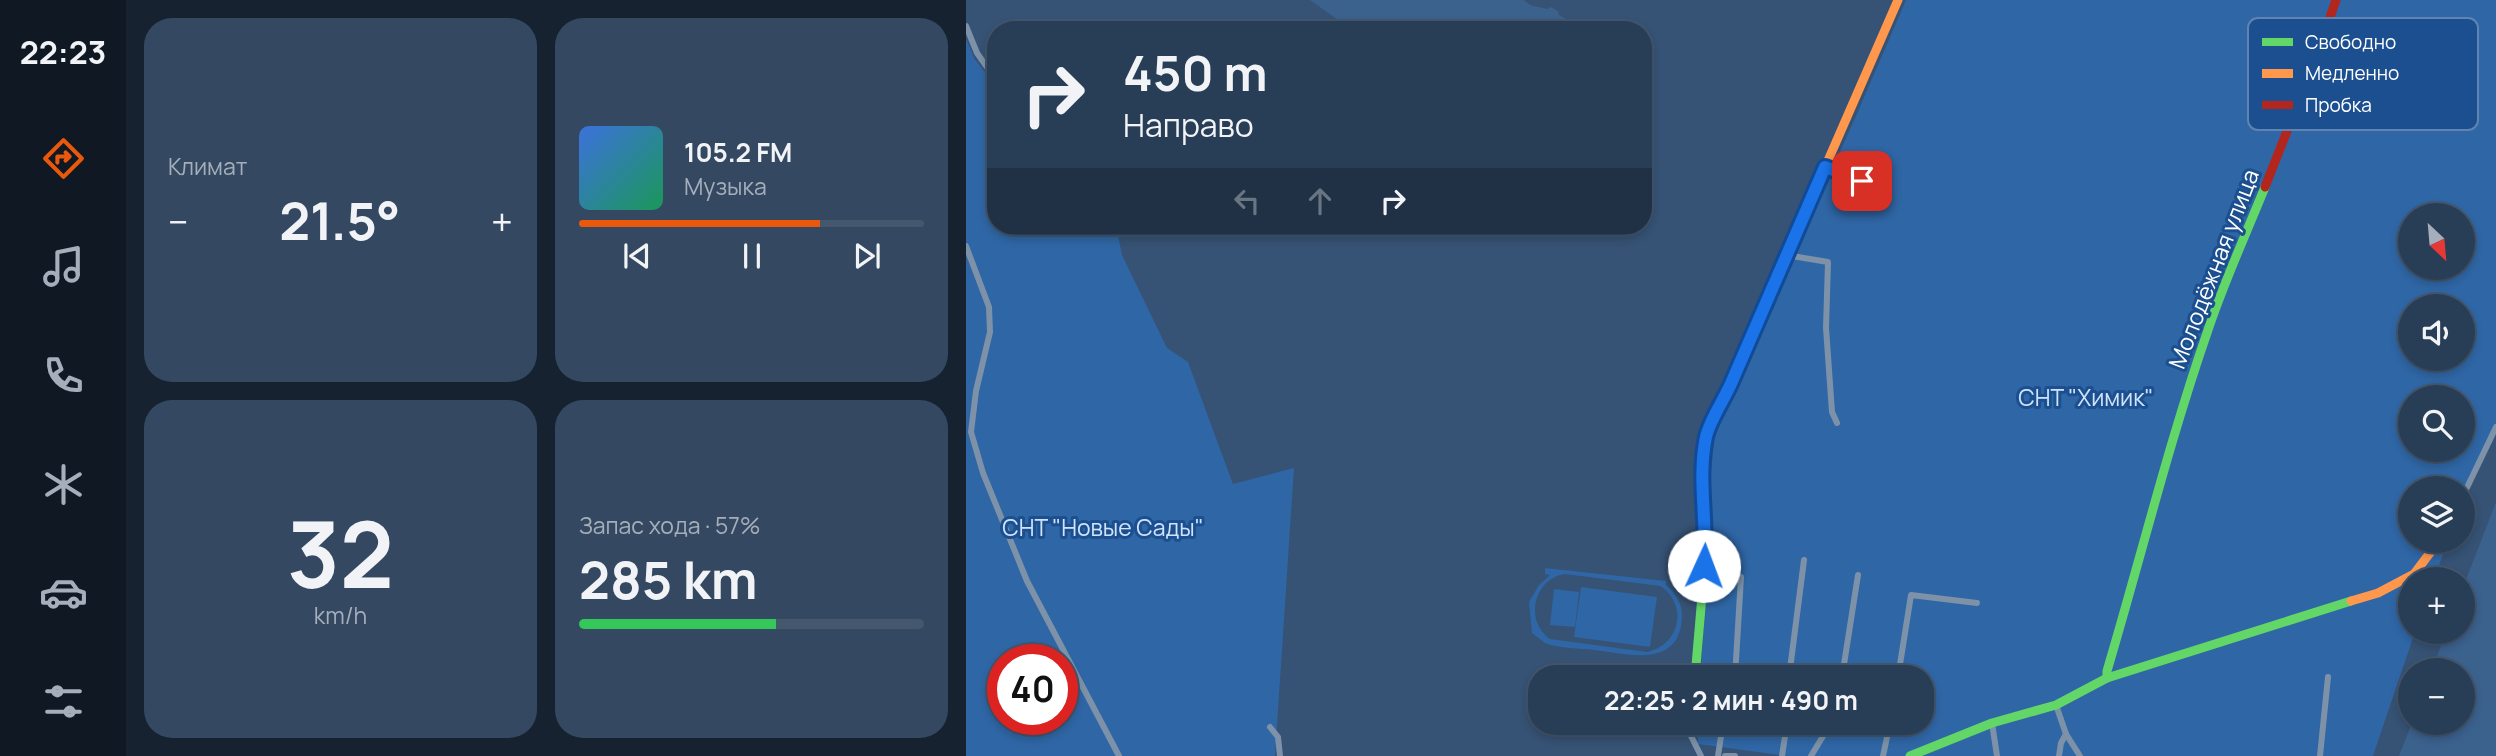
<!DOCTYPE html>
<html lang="ru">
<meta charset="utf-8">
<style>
:root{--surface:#283e57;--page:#344961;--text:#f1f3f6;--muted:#a5aeba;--line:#44576d;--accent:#ea580c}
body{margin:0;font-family:Manrope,sans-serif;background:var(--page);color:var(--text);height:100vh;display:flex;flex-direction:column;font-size:26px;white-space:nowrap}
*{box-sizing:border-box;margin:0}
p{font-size:23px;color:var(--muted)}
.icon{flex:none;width:38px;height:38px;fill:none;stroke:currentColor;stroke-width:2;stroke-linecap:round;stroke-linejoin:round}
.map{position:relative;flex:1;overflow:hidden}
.drawer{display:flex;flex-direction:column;gap:18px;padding:18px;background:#162230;width:840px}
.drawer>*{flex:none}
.hud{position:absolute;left:21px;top:21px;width:665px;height:214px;border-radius:28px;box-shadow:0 4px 10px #0003,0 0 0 2px var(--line);background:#283e57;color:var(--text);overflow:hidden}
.needle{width:46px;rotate:154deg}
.fabs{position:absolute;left:1432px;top:203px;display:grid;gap:14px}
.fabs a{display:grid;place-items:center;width:77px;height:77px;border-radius:50%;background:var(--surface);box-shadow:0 4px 10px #0003,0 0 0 2px var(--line);font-size:35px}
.speed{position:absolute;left:21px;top:644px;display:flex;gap:14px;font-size:35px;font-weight:700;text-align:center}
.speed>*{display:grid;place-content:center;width:91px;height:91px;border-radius:50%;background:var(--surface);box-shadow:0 4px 10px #0003,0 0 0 2px var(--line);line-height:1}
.speed .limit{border:10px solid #d22;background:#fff;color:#111}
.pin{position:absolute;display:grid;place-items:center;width:60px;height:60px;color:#fff;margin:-30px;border-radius:14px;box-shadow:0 4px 10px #0006}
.me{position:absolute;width:77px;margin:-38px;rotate:2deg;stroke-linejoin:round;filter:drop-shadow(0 0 5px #0008)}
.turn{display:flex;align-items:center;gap:24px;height:147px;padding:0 21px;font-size:32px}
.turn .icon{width:91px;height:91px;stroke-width:2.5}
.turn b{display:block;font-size:49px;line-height:60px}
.lanes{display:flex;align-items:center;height:66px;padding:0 21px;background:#0003;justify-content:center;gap:35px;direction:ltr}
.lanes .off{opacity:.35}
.big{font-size:52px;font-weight:700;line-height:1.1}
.drawer .tile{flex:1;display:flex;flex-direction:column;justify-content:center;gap:10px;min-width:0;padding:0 24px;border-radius:28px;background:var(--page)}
.drawer .dial{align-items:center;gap:0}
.dial b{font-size:91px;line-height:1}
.song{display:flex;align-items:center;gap:21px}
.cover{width:84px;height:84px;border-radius:10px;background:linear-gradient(135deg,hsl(220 70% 55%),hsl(150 70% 35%))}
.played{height:7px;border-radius:4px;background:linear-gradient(90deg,var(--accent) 70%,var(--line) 70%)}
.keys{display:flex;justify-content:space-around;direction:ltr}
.heat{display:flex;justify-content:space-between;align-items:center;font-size:38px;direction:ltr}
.charge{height:10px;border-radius:5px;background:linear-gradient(90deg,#34c759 57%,var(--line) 0)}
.drawer .tiles{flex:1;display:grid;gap:18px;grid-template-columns:repeat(2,1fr)}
.trip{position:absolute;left:562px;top:665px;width:406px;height:70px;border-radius:28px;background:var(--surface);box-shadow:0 4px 10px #0003,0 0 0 2px var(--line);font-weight:700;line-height:70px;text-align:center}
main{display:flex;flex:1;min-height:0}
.tabs{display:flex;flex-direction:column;width:126px;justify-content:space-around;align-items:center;background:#101923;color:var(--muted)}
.tabs .icon{width:49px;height:49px}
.tabs .selected{color:var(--accent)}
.tabs b{font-size:32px;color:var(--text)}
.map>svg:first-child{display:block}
</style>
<main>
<nav class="tabs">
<b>22:23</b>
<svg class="icon selected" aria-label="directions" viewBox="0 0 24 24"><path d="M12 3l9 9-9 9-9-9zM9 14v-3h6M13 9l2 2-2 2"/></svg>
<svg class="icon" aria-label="music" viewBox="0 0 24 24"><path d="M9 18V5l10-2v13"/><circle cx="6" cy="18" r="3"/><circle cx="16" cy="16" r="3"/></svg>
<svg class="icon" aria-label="phone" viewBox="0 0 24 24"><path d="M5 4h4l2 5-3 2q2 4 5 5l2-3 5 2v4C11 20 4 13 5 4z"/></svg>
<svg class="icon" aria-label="climate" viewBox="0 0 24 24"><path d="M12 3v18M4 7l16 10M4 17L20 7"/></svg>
<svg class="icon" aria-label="car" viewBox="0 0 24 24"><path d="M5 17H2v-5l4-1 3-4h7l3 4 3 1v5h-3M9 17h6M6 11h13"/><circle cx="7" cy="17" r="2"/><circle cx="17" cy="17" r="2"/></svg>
<svg class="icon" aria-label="filters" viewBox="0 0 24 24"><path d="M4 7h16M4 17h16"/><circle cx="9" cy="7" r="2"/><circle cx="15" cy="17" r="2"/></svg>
</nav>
<section class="drawer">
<div class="tiles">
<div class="tile"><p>Климат</p>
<div class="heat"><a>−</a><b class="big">21.5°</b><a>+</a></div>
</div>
<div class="tile">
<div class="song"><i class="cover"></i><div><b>105.2 FM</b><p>Музыка</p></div></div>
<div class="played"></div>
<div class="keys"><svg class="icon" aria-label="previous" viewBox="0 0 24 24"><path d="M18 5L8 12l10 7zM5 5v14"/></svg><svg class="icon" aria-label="pause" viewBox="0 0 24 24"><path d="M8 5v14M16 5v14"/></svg><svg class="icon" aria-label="next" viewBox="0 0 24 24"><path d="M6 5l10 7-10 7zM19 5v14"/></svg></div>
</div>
<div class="tile dial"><b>32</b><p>km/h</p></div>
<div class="tile"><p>Запас хода · 57%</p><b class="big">285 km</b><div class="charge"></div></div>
</div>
</section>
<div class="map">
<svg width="1530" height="756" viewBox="0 0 1530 756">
<rect width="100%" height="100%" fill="#365274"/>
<!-- green -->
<g fill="#2f66a5" fill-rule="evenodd">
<path d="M940,0H1530V422L1496,503V488H1444V541H1482L1468,579H1444V632H1449L1407,756H822L732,744L731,723H956V677H734L744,551L741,514L749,430L890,116ZM1444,215H1496V268H1444ZM1444,306H1496V359H1444ZM1444,397H1496V450H1444Z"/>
<path d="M0,38L8,58L30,86V226H150L156,255L201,348L222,362L267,484L328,468L309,756H0ZM37,660H96V719H37Z"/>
<path d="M579,568L700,581V585C710,593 717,605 716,618C713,669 662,654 628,650C613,648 594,649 579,643L566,633L563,602L573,585L584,575L579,574ZM599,574L694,586C723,605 714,645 681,652L584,639C558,620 568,579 599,574Z"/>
<path d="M615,587L691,597L684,647L608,637Z"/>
<path d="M588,589L613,592L609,627L584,625Z"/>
</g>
<!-- water -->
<g fill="#3b618d">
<path d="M344,0H558L564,5L581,9L585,7L592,11L593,15L621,30H386Z"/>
<path d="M1530,502V756H1433L1446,723H1496V670H1466L1480,632H1496V590Z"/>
</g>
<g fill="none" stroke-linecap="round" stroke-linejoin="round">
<!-- street -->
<g stroke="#7d92a8" stroke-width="6">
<path d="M0,26L11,53L30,80"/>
<path d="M859,167L914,188"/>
<path d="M0,246L23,307L24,332L10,391L5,432L17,473L61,581L153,756"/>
<path d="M820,255L862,262L860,328L866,412L871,423"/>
<path d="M1496,498L1530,427"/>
<path d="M769,677L775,577"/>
<path d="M823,677L838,560"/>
<path d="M876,677L892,575"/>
<path d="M932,677L945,595L1011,603"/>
<path d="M1090,705L1100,734L1114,756"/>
<path d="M725,723L724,734L735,756"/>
<path d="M1026,723L1031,756"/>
<path d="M304,727L312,737L314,756"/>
<path d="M752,756L757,723"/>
<path d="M759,756H769"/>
<path d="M816,756L821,723"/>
<path d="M845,756L865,723"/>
<path d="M917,756L924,723"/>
<path d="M1093,756L1095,743L1100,734"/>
<path d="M1354,756L1362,677"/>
</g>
<!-- fast -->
<g stroke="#63d668" stroke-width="9">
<path d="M729,677L741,538L736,486L737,457L741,434L857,172"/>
<path d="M1141,678V671C1175,557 1203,442 1242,330C1258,282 1280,234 1299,187"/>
<path d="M944,756L1026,723L1090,705L1141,678L1385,601"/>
</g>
<!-- slow -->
<g stroke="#ff974d" stroke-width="9">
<path d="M857,172L932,0"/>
<path d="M1385,601L1412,593L1448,574L1473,541"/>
</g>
<!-- jam -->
<path stroke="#b3261e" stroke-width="9" d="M1299,187L1348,63L1370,0"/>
</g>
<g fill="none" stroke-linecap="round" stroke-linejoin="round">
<defs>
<path id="route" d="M738,566C742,524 731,479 740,437C744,419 760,397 767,379C798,308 828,237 859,167L896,181"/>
</defs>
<!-- route casing -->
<use href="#route" stroke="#114b97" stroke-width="18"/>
<!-- route -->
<use href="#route" stroke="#1a73e8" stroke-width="12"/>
</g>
<g text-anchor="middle" stroke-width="6" stroke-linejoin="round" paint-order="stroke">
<!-- street labels -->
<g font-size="23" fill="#fff" stroke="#1b4f8f">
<text transform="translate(1248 269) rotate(-69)" y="8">Молодёжная улица</text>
</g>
<!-- park labels -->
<g font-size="23" fill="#cfe3fa" stroke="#1b4f8f">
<text x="1120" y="406">СНТ "Химик"</text>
<text x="137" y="536">СНТ "Новые Сады"</text>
</g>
</g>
<!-- legend -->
<rect x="1282" y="18" width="230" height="112" rx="10" fill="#1b4f8f" stroke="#5f84b1" stroke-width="2"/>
<rect x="1296" y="38" width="31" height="8" fill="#63d668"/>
<rect x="1296" y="69" width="31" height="9" fill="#ff974d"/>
<rect x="1296" y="101" width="31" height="8" fill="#b3261e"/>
<g font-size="19" fill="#fff">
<text x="1339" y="49">Свободно</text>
<text x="1339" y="80">Медленно</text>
<text x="1339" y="112">Пробка</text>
</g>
</svg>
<div class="fabs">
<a><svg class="needle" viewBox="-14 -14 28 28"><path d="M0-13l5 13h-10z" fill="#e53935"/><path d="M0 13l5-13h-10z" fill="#a5aeba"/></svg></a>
<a><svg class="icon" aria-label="sound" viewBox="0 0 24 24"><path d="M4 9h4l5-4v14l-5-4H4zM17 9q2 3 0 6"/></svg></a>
<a><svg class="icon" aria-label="search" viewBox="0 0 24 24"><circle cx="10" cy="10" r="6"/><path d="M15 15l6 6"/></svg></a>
<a><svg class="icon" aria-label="layers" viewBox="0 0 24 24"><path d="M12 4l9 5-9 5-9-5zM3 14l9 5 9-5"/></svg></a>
<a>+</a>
<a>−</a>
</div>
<div class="speed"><div class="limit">40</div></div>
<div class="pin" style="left:896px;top:181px;background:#d93025"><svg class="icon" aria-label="arrive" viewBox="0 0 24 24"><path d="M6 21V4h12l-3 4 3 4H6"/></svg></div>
<svg class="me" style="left:738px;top:566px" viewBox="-20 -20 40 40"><circle r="19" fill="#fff"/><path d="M0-13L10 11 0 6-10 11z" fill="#1a73e8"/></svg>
<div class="trip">22:25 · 2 мин · 490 m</div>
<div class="hud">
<div class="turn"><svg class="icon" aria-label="right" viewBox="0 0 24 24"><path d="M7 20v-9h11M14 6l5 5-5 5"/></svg><div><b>450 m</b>Направо</div></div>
<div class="lanes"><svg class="icon off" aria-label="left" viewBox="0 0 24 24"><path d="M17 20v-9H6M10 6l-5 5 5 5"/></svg><svg class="icon off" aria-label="ahead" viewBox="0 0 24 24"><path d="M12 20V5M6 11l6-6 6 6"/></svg><svg class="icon" aria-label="right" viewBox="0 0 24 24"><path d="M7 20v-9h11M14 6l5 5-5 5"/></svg></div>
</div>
</div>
</main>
